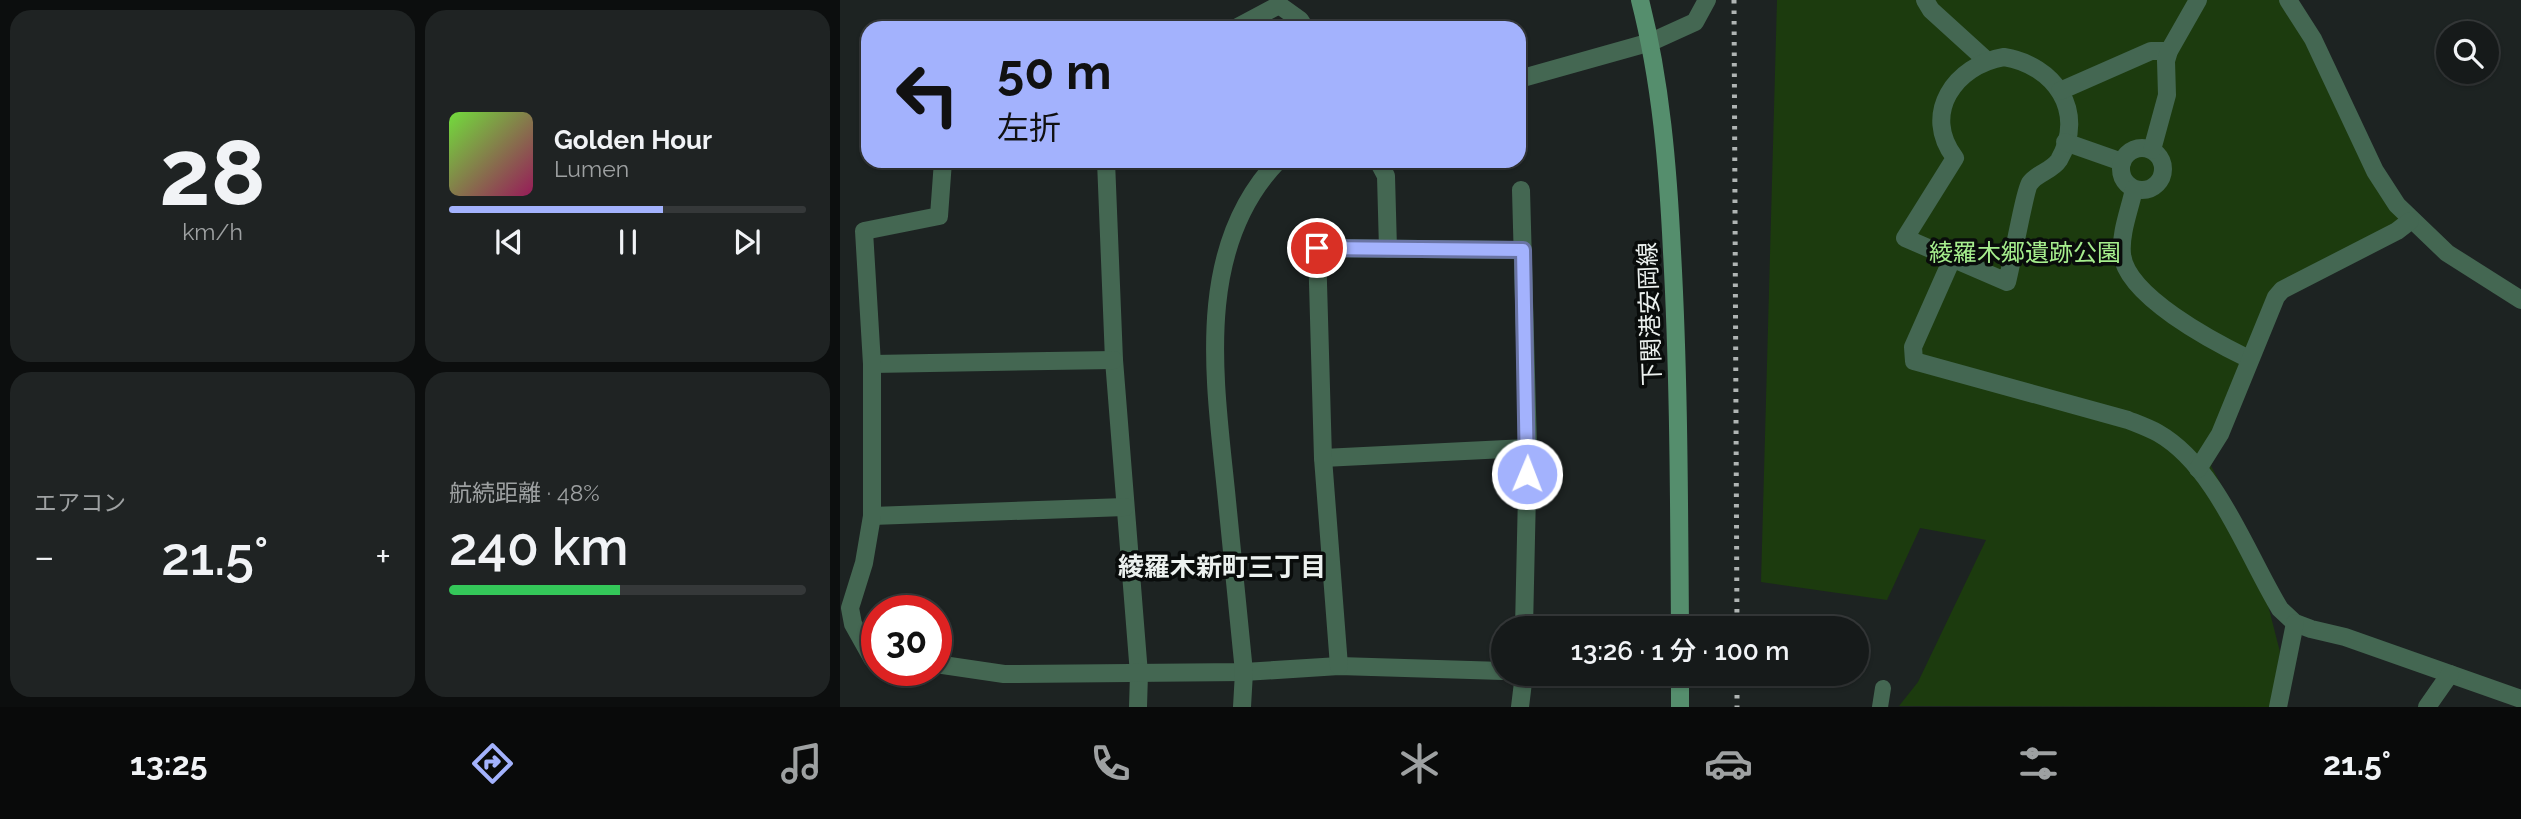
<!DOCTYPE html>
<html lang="ja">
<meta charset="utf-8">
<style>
:root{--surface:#161a1a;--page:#1f2323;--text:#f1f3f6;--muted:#9ea1a2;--line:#353839;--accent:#a3b2fd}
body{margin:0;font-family:Raleway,"Noto Sans JP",sans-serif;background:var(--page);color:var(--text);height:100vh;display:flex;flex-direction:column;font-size:26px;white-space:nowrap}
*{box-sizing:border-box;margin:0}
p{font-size:23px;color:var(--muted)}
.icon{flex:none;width:38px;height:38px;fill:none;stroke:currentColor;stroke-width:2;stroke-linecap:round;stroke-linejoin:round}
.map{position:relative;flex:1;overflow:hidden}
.drawer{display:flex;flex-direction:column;gap:10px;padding:10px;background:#0c0e0e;width:840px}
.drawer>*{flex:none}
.guide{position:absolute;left:21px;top:21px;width:665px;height:147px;border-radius:21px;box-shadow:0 2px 5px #0004,0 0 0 2px var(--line);background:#a3b2fd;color:#111;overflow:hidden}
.controls{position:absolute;left:1596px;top:21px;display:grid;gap:14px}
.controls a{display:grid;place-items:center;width:63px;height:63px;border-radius:50%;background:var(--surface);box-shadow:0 2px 5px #0004,0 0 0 2px var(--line);font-size:35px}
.speed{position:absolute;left:21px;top:595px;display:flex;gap:14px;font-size:35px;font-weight:700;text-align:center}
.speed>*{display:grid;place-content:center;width:91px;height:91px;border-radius:50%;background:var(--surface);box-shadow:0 2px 5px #0004,0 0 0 2px var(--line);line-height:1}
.speed .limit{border:10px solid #d22;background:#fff;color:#111}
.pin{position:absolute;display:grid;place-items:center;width:60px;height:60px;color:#fff;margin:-30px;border:4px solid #fff;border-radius:50%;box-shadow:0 2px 7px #0007}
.me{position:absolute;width:77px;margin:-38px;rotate:1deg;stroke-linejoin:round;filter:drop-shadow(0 0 5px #0008)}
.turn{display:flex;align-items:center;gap:24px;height:147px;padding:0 21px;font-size:32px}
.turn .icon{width:91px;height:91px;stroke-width:2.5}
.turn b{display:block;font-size:49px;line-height:60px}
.big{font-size:52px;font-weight:600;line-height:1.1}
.drawer .card{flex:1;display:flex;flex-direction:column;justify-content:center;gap:10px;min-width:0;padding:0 24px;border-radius:21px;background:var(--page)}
.drawer .dial{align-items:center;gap:0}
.dial b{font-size:91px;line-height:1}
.song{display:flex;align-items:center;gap:21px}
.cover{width:84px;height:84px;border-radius:10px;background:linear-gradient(135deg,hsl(100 70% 55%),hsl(330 70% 35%))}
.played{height:7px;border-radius:4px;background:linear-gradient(90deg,var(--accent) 60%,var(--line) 60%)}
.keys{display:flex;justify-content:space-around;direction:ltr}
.heat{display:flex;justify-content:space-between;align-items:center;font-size:38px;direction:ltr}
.charge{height:10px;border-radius:5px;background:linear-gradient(90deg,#34c759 48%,var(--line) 0)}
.drawer .tiles{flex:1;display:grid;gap:10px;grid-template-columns:repeat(2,1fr)}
.trip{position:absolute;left:651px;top:616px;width:378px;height:70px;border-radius:35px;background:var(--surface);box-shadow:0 2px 5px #0004,0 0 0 2px var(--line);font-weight:600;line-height:70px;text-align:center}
.menu{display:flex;height:112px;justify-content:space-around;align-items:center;background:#090a0a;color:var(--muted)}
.menu .icon{width:49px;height:49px}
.menu .selected{color:var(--accent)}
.menu b{font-size:32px;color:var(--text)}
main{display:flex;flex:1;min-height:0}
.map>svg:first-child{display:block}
</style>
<main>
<section class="drawer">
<div class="tiles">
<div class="card dial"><b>28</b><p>km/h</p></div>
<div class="card">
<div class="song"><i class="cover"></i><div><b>Golden Hour</b><p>Lumen</p></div></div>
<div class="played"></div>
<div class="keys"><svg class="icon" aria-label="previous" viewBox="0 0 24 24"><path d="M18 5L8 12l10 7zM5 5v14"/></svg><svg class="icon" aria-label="pause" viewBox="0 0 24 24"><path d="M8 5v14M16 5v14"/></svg><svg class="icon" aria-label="next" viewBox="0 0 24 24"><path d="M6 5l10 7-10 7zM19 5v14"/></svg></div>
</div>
<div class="card"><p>エアコン</p>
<div class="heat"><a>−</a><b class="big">21.5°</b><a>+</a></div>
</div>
<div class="card"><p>航続距離 · 48%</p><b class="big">240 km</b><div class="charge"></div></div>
</div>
</section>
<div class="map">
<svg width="1681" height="707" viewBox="0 0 1681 707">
<rect width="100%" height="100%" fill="#1d2322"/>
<!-- green -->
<path fill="#1c3b0e" d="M937,0H1439L1463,37L1569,230L1439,301L1371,466L1441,595L1428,605L1440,652L1430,707L1059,706L1078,682L1146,540L1080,528L1047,600L921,582Z"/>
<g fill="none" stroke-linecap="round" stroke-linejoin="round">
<!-- lane -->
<path stroke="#446752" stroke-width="16" d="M1040,707L1043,688"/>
<!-- street -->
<g stroke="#446752" stroke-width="18">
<path d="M1085,0L1091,10L1146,60"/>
<path d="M1448,0L1473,39L1535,171L1557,205L1607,253L1681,300"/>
<path d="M396,28L439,5L460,20L465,28"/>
<path d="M1164,57C1214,65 1247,111 1219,160C1212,171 1197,173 1190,183C1185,189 1171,268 1167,282L1065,238L1115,158C1081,114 1115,65 1164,57Z"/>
<path d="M679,79L811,42L855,22L867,0"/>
<path d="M1220,91L1311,51H1329"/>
<path d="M1225,142L1282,162"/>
<circle cx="1302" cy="169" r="21"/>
<path d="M1312,150L1327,95L1326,61L1329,51L1358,0"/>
<path d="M266,161L274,360L299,674L298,707"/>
<path d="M538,161L546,176L548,249"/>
<path d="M1294,189C1290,209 1280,233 1282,254C1286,296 1374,342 1409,359"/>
<path d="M681,190L688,448L684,628"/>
<path d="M1112,259L1073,347L1074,361L1288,420C1298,424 1309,428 1318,433C1376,466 1406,553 1440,609L1455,623L1471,629L1505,637L1681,699"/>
<path d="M32,364L274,360"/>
<path d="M483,458L688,448"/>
<path d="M1358,469L1380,434L1436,297L1442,290L1557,231L1570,221"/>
<path d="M32,516L285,507"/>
<path d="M37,659L32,658L13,624L10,608L24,563L32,516V364L24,231L99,216L103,161"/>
<path d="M96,664L164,674L404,672L499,666L663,671"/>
<path d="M499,666L483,458L477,248L683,250"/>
<path d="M402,707L404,672C398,612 392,552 386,491C375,382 353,249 438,161"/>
<path d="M680,707L684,674"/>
<path d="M1438,707L1455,623"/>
<path d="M1587,707L1610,674"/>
</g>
<!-- secondary -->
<g stroke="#558e6d" stroke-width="18">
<path d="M800,0C821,82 828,168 832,252C839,377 839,503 840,628"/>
<path d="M840,674V707"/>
</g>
<!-- rail -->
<g stroke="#b0b5b4" stroke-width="5" stroke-dasharray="3.5 7" stroke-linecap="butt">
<path d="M894,0L897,628"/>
<path d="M897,674V707"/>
</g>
</g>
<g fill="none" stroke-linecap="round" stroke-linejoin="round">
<defs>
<path id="route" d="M477,248L683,250L687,474"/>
</defs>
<!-- route casing -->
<use href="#route" stroke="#6a74a4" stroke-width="18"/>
<!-- route -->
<use href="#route" stroke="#a3b2fd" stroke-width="12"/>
</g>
<g text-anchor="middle" stroke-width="7" stroke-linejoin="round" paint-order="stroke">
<!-- park labels -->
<g font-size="24" fill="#a6ee8d" stroke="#090c0b">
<text x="1185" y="261">綾羅木郷遺跡公園</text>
</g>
<!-- street labels -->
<g font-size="24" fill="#ecf1ef" stroke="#090c0b">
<text transform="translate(810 314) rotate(-92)" y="8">下関港安岡線</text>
</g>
<!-- neighbourhood labels -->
<g font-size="26" font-weight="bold" fill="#ecf1ef" stroke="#090c0b">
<text x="382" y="576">綾羅木新町三丁目</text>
</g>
</g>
</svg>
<div class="controls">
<a><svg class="icon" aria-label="search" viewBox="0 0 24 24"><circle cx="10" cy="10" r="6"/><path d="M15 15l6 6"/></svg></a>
</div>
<div class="speed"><div class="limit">30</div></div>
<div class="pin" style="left:477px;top:248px;background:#d93025"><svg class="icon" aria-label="arrive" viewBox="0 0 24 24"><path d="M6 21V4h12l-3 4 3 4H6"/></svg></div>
<svg class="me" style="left:687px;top:474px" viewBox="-20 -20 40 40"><circle r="17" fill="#a3b2fd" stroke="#fff" stroke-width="3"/><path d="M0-11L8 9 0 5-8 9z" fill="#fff"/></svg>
<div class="trip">13:26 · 1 分 · 100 m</div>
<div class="guide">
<div class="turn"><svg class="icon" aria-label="left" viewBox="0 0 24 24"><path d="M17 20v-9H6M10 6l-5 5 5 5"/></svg><div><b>50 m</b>左折</div></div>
</div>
</div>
</main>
<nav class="menu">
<b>13:25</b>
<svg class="icon selected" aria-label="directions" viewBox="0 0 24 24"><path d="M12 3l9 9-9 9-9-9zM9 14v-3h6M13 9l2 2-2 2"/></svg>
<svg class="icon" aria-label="music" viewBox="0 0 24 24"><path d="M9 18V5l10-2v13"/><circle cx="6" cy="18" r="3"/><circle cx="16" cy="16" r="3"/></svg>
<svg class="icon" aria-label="phone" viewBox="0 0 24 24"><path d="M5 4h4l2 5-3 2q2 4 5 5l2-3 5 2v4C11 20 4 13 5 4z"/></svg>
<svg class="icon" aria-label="climate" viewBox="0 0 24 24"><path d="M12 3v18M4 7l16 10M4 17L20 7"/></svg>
<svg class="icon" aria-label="car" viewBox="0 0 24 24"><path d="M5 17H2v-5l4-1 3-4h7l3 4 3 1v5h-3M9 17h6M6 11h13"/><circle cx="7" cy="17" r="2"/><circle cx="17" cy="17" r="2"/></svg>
<svg class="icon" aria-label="filters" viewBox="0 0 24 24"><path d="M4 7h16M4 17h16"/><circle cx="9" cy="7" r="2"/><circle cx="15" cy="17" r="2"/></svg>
<b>21.5°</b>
</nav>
